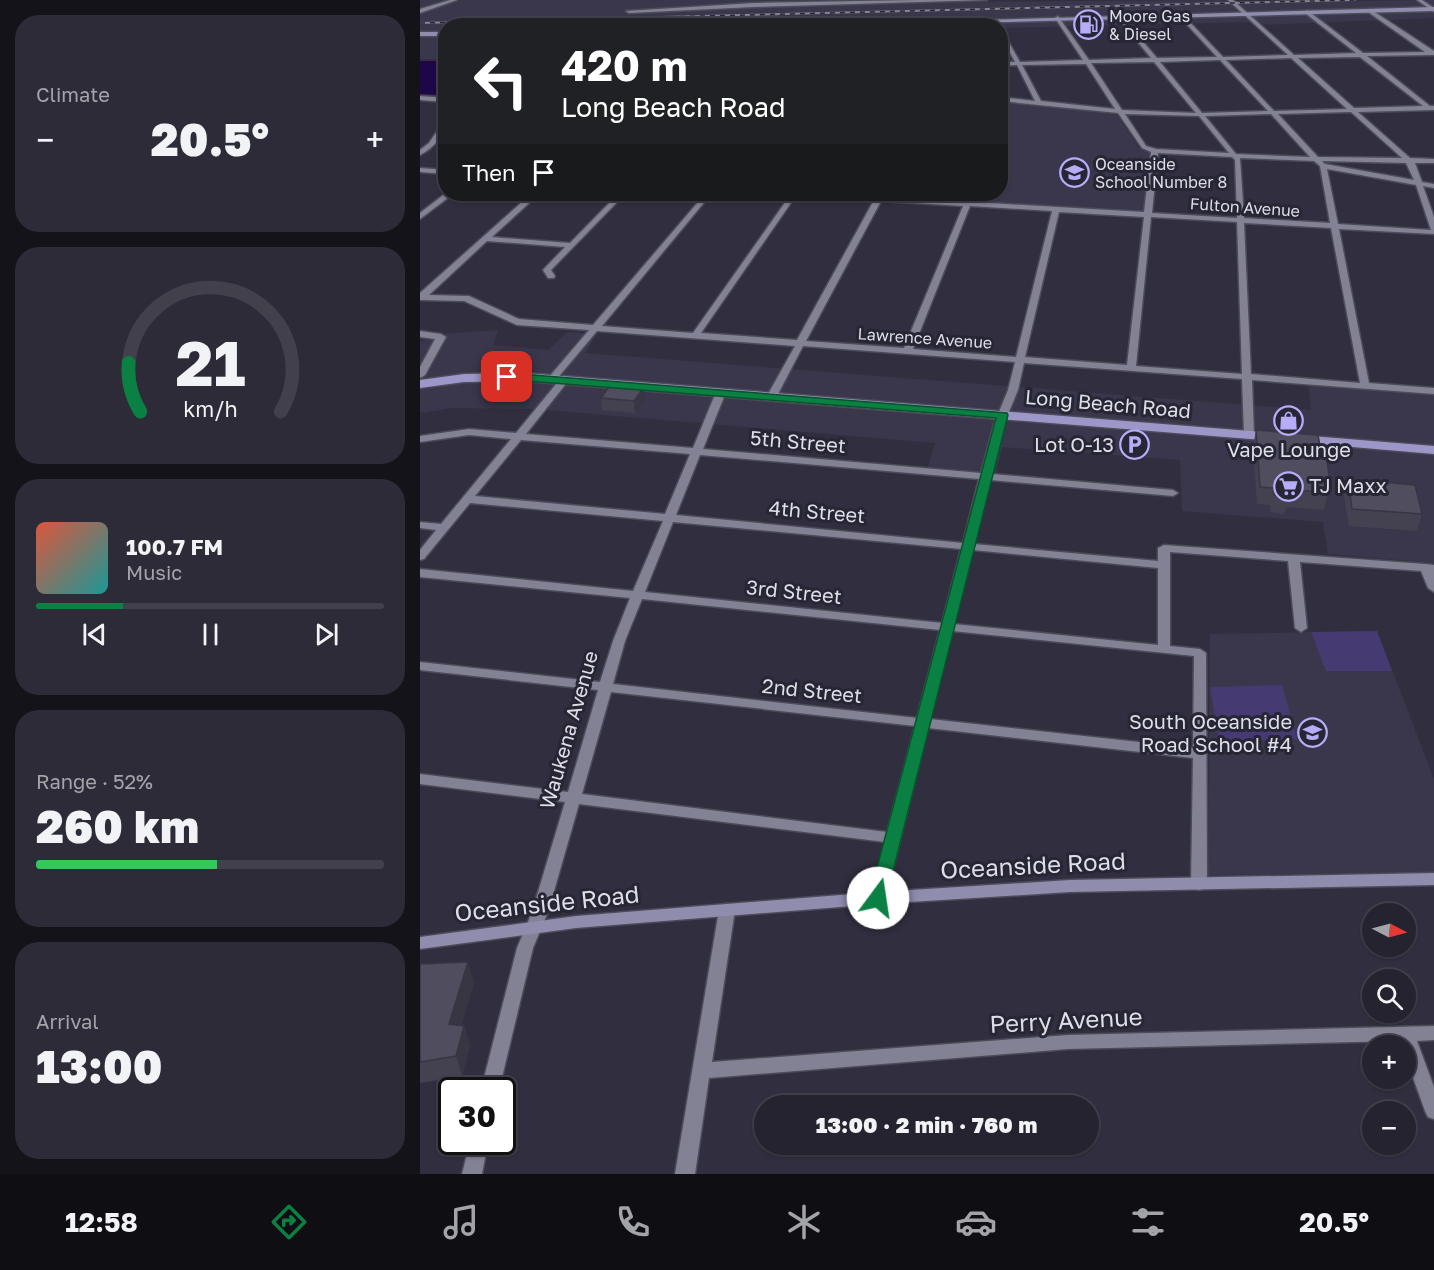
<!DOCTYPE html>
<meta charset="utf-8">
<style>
:root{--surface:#25232f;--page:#2d2b37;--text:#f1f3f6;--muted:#a3a4aa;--line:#42404b;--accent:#0b8043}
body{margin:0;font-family:"Golos Text",sans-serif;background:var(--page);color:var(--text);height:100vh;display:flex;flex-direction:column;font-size:22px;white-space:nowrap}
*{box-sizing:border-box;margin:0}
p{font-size:20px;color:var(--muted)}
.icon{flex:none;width:33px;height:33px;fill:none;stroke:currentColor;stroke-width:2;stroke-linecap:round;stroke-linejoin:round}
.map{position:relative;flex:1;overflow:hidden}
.drawer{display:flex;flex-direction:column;gap:15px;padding:15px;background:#14131a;width:420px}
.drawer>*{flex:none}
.banner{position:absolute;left:18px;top:18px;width:570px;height:183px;border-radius:24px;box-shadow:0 2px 4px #0004,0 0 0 2px var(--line);background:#202124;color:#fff;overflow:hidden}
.needle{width:39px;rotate:96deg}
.fabs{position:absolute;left:942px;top:903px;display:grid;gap:12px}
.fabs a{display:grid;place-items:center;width:54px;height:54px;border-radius:50%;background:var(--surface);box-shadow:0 2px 4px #0004,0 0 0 2px var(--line);font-size:30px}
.speed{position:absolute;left:18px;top:1077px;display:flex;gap:12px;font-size:30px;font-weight:700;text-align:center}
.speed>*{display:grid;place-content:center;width:78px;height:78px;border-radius:50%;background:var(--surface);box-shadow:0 2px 4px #0004,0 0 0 2px var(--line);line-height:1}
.speed .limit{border:3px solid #111;border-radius:9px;background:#fff;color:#111}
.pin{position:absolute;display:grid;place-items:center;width:51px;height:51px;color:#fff;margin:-26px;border-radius:12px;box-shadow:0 3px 9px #0006}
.me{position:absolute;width:66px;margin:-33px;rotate:14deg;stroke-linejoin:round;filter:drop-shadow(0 0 4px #0008)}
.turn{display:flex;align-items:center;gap:21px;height:126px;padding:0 24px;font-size:27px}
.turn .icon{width:78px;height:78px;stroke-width:2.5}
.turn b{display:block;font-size:42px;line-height:51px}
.then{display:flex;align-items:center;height:57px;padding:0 24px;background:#0003;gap:12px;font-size:22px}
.big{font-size:45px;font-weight:800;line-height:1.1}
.drawer .card{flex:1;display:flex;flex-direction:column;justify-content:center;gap:9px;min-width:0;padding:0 21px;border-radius:24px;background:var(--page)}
.drawer .dial{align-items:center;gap:0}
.dial svg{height:156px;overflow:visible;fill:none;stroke:var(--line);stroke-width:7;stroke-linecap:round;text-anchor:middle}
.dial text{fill:var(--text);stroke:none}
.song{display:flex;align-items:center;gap:18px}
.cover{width:72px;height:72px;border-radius:9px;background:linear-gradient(135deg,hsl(10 70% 55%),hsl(180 70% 35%))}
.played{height:6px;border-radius:3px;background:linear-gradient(90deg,var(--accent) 25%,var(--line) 25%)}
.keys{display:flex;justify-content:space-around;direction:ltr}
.heat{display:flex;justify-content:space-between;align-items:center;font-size:33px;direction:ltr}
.charge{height:9px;border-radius:4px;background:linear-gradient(90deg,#34c759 52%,var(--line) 0)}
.trip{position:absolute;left:334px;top:1095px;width:345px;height:60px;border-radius:30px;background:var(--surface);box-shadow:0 2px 4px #0004,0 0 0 2px var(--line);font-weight:800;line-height:60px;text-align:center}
.tabs{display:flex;height:96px;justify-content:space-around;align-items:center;background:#0f0e13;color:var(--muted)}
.tabs .icon{width:42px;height:42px}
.tabs .current{color:var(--accent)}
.tabs b{font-size:27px;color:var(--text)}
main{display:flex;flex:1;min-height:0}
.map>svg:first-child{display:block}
</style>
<main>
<section class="drawer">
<div class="card"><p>Climate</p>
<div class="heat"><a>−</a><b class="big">20.5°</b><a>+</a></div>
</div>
<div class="card dial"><svg viewBox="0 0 100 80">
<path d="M14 69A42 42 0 1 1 86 69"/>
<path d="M14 69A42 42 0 0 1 8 44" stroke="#0b8043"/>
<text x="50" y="56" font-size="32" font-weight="700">21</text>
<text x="50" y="72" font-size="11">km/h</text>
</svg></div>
<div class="card">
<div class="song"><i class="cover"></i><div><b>100.7 FM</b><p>Music</p></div></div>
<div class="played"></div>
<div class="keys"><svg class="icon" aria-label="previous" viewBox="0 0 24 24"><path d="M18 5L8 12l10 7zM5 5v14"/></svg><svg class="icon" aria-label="pause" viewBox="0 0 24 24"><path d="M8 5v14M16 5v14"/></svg><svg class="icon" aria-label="next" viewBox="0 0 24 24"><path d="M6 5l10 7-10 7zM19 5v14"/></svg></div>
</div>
<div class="card"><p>Range · 52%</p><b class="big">260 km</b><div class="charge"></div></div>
<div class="card"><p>Arrival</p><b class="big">13:00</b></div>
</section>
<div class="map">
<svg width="1014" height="1174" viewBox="0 0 1014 1174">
<rect width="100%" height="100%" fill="#312f3f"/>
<!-- built -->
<g fill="#3a374d">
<path d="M0,0H506L517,2L809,0L813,3L1014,0V18L835,25L831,22L581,28L580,26H26L25,59H0Z"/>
<path d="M581,101L696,113L719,148L731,152L723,212L554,201L557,194H580Z"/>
<path d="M78,330L73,345L129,350L147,332L177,334L165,353L891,410L888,383L1014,393V563L908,554L903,522L762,511L760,460L582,447L576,473L508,467L515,443L114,409L33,408L0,413V341L13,339L20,334Z"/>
<path d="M957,631L1014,779V872L788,875L790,634Z"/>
</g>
<!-- green -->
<g fill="#453a72">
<path d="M957,631L972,671H906L891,632Z"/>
<path d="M862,685L877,739L799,741L790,687Z"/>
</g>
<!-- water -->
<path fill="#1e0749" d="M0,61H25V95L0,94Z"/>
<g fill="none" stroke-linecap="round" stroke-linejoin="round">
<defs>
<g id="minor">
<path d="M30,0H37L0,13V9Z"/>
<path d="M496,0H567L334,7L209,13L206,11L334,3Z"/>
<path d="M808,0H813L874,55L936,53L885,13L887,10L943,53L1005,52L948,12L950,9L1014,51V55L947,56L1010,106H1014V110L938,112L990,158L1014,159V163H995L1002,182L1014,184V188L1003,186L1014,217V234L919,229L949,383L1014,388V394L832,380L834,435L829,438L824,435L822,379L604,363L598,390L584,424L572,474L753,490L758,493L753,496L570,480L554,544L738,561V548L744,545L1005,564L1014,565V592L1008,588L1001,571L880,562L887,628L881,632L875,628L868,561L750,552V646L780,649L786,653L787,884L785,888L779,890L773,888L771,884L773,758L508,728L466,898L464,902L458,904L452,902L450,898L465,842L159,804L128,912L113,948L79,1090H61L97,948L112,912L145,802L0,784V774L148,792L178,690L0,670V662L180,682L193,641L210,598L0,577V569L213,591L243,521L50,503L4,559L0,560V550L16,530L0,528V522L21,524L91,439L49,435L0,442V436L49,429L96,433L141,378L144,377L149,380L106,434L273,448L296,392L301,389L306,392L283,449L561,473L574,424L588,390L595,362L383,346L357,396L352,399L347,396L375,346L177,331L135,381L132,382L127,379L129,377L169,330L97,325L44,301L0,300V293L111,194H119L72,237L150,243L198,194H205L131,270L135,276L134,278H128L123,270L145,247L67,241L9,295L49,296L99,319L173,325L285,194H291L182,326L273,333L371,194H377L281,333L377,340L454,200L383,196L380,194L456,196L458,194H464L463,197L544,201L548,194H554L552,202L724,212L731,152L722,148L698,113L580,101V97L615,101L597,65L580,66V62H595L580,34V27L600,62L663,60L635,18L638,16L669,60L731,58L698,18L700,15L737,58L797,57L759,16L761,13L803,57L868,55ZM940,57L1003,106L934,108L878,58ZM871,58L927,109L854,111L806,60ZM800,60L848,111L782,113L740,62ZM734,62L776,113L702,110L671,63ZM666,64L695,109L621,101L602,65ZM931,112L982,158L898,157L858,114ZM705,114L779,116L809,153L736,149L726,146ZM851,114L890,157L816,154L785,116ZM738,153L812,157L815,160L817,218L732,213ZM820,158L894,161L900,166L910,223L824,218ZM902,161L986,163L994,180L905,164ZM907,169L996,185L1011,230L918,224ZM461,201L543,206L484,348L386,341ZM550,206L632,211L596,357L493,349ZM639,212L724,217L707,365L605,357ZM731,217L817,222L822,374L716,366ZM824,223L911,228L940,383L831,374ZM101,440L270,454L245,514L55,496ZM280,455L559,479L543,543L256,515ZM253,522L541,549L522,623L225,592ZM553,550L738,568V645L534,624ZM222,599L520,630L497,718L193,684L205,641ZM532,631L774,656L773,748L510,719ZM191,692L495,726L467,832L162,794Z"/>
<path d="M997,0H1002L1014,8V12Z"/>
<path d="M0,96L26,98V102L0,100Z"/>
<path d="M26,118C26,134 14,148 0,155V150L9,143Z"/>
<path d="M0,168L26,170V174L0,172Z"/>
<path d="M26,193L33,194L0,219V213Z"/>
<path d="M0,331L21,334L26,337L5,375L0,378V367L15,339L0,337Z"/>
<path d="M307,904L313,906L315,910L292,1062L648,1035L1014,1026V1040L997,1041L1014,1087V1119L1008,1117L1005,1111L986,1058V1046H981L979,1041L648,1049L289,1078L275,1174H255L299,910L301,906Z"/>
<path d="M50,1142H68L62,1174H42Z"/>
</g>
<g id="secondary">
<path d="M1014,7V11L432,26H349Z"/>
<rect x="0" y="32" width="26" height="4"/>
<path d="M1014,873V885L650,892L458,904L156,928L0,949V937L156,916L458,892L650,880Z"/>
</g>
<g id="primary">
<path d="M105,373L856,433L862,437L856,441L105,381L44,382L0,388V380L44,374Z"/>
<path d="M879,435L1014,446V454L874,442L873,439Z"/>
</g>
</defs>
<!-- minor casing -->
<use href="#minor" stroke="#4c4b58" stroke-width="3"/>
<!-- secondary casing -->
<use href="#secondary" stroke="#4c4b58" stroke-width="3"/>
<!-- primary casing -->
<use href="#primary" stroke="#4c4b58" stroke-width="3"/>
<!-- minor -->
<use href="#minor" fill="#838194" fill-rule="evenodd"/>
<!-- secondary -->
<use href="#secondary" fill="#908cae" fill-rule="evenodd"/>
<!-- primary -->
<use href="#primary" fill="#9d96c9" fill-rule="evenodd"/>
<defs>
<path id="rail" d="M0,23L935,0"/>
</defs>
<!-- rail casing -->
<use href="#rail" stroke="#868491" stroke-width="2"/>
<!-- rail -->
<use href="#rail" stroke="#272635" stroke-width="1.5" stroke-dasharray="5" stroke-linecap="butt"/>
</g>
<!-- wall -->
<g fill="#444251">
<path d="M181,398L225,399L215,413L182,410Z"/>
<path d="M836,430L900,446L910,482L904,510L866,507L864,514L851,512L850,505L837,504L833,447Z"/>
<path d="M928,479L1002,514L997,531L929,526L924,496Z"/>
<path d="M0,964L54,982L41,1026H44L50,1046L42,1076L0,1083Z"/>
</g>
<!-- shaded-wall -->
<g fill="#373642">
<path d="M224,387L225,399L215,413L214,401Z"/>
<path d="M48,962L54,982L36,1044L29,1024Z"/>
<path d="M44,1026L50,1046L42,1076L36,1056Z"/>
</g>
<!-- building -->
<g fill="#4f4d5e" stroke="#373642" stroke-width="1.5">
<path d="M191,384L224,387L214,401L181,398Z"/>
<path d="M836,430L898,435L900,446L905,447L910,482L906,481L907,493L867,489V496L854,495L853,488L840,487Z"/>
<path d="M928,479L995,485L1002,514L932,509Z"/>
<path d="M48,962L29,1024L44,1026L36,1056L0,1062V964Z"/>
</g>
<!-- route -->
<path fill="#0b8043" stroke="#07532c" stroke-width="1.5" d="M87,373L587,413L588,415L465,903L458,905L452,903L449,898L576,418L83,379V374Z"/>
<!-- icons -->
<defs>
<symbol id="fuel-ring" viewBox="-11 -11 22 22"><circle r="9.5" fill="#272635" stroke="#b6acf8" stroke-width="1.5"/><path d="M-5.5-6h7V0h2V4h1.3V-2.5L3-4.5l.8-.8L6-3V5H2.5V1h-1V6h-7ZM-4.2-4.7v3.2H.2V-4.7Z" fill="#b6acf8"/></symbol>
<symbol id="school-ring" viewBox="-11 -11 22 22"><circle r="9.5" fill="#272635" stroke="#b6acf8" stroke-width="1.5"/><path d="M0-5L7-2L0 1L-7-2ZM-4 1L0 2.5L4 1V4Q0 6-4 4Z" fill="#b6acf8"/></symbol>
<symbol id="shop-ring" viewBox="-11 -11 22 22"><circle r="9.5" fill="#272635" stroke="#b6acf8" stroke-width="1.5"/><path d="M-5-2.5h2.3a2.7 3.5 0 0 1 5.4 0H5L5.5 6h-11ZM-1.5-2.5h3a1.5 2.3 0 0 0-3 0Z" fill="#b6acf8"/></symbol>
<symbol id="parking-ring" viewBox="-11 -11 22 22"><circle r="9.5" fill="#272635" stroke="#b6acf8" stroke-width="1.5"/><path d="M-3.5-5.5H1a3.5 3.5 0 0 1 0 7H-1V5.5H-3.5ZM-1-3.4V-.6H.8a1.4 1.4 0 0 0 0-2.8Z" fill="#b6acf8"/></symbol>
<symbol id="supermarket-ring" viewBox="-11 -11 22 22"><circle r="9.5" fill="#272635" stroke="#b6acf8" stroke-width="1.5"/><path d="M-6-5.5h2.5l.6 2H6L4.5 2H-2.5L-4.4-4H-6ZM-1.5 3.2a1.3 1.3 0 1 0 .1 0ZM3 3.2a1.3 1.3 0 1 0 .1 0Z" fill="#b6acf8"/></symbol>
</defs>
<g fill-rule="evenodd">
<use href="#fuel-ring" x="652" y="8" width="33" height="33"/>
<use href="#school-ring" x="638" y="156" width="33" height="33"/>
<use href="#shop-ring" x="852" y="404" width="33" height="33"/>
<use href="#parking-ring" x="698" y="428" width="33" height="33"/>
<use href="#supermarket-ring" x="852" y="470" width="33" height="33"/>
<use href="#school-ring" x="876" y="716" width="33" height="33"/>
</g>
<g text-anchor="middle" stroke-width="6" stroke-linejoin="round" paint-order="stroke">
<!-- far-poi labels -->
<g font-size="16" fill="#dfdee8" stroke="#272635" text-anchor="start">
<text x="689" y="22">Moore Gas<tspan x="689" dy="18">&amp; Diesel</tspan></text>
<text x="675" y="170">Oceanside<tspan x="675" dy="18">School Number 8</tspan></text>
</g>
<!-- far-street labels -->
<g font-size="16" fill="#dfdee8" stroke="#272635">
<text transform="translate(825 207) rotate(4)" y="6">Fulton Avenue</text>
<text transform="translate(505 338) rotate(4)" y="6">Lawrence Avenue</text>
</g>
<!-- street labels -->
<g font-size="20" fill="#dfdee8" stroke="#272635">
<text transform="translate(688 404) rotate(5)" y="7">Long Beach Road</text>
<text transform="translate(378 442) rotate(5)" y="7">5th Street</text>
<text transform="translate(397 512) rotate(5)" y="7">4th Street</text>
<text transform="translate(374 592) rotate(6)" y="7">3rd Street</text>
<text transform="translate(392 691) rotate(6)" y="7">2nd Street</text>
<text transform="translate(149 730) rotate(-74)" y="7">Waukena Avenue</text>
</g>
<!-- poi labels -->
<g font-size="20" fill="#dfdee8" stroke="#272635" text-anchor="end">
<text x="694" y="452">Lot O-13</text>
<text x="869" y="457" text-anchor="middle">Vape Lounge</text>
<text x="889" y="493" text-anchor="start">TJ Maxx</text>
<text x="872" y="729">South Oceanside<tspan x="872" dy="23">Road School #4</tspan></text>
</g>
<!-- near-street labels -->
<g font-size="24" fill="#dfdee8" stroke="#272635">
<text transform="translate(613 866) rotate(-3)" y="8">Oceanside Road</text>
<text transform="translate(127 904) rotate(-6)" y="8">Oceanside Road</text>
<text transform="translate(646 1021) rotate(-3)" y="8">Perry Avenue</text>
</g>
</g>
</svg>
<div class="fabs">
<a><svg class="needle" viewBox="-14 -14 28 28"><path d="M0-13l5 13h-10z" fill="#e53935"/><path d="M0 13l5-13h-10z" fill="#a3a4aa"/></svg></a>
<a><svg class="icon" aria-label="search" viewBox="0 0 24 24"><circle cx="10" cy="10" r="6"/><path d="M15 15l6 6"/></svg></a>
<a>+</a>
<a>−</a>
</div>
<div class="speed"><div class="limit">30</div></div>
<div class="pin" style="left:87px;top:377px;background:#d93025"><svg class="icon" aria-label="arrive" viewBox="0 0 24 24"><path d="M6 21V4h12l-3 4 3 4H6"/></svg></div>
<svg class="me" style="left:458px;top:898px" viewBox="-20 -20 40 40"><circle r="19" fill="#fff"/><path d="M0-13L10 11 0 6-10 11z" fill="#0b8043"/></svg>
<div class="trip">13:00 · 2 min · 760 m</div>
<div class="banner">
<div class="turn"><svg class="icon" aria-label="left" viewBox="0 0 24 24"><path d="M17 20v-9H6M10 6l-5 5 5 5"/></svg><div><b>420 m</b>Long Beach Road</div></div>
<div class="then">Then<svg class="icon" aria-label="arrive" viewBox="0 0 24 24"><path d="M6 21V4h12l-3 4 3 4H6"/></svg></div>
</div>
</div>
</main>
<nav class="tabs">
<b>12:58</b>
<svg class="icon current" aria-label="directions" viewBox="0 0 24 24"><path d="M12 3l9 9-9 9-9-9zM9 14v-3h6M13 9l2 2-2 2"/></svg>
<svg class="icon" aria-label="music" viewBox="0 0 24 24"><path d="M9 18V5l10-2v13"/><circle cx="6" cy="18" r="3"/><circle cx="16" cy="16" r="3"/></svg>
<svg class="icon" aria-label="phone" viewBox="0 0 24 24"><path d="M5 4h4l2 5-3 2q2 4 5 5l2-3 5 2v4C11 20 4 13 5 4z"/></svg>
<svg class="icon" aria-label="climate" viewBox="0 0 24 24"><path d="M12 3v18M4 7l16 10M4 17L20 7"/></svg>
<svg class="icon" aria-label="car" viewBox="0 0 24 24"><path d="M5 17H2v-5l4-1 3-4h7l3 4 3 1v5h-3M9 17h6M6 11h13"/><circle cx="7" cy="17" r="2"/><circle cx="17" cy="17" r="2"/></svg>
<svg class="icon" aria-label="filters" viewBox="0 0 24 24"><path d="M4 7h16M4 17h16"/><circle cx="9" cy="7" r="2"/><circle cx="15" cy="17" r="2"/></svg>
<b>20.5°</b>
</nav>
